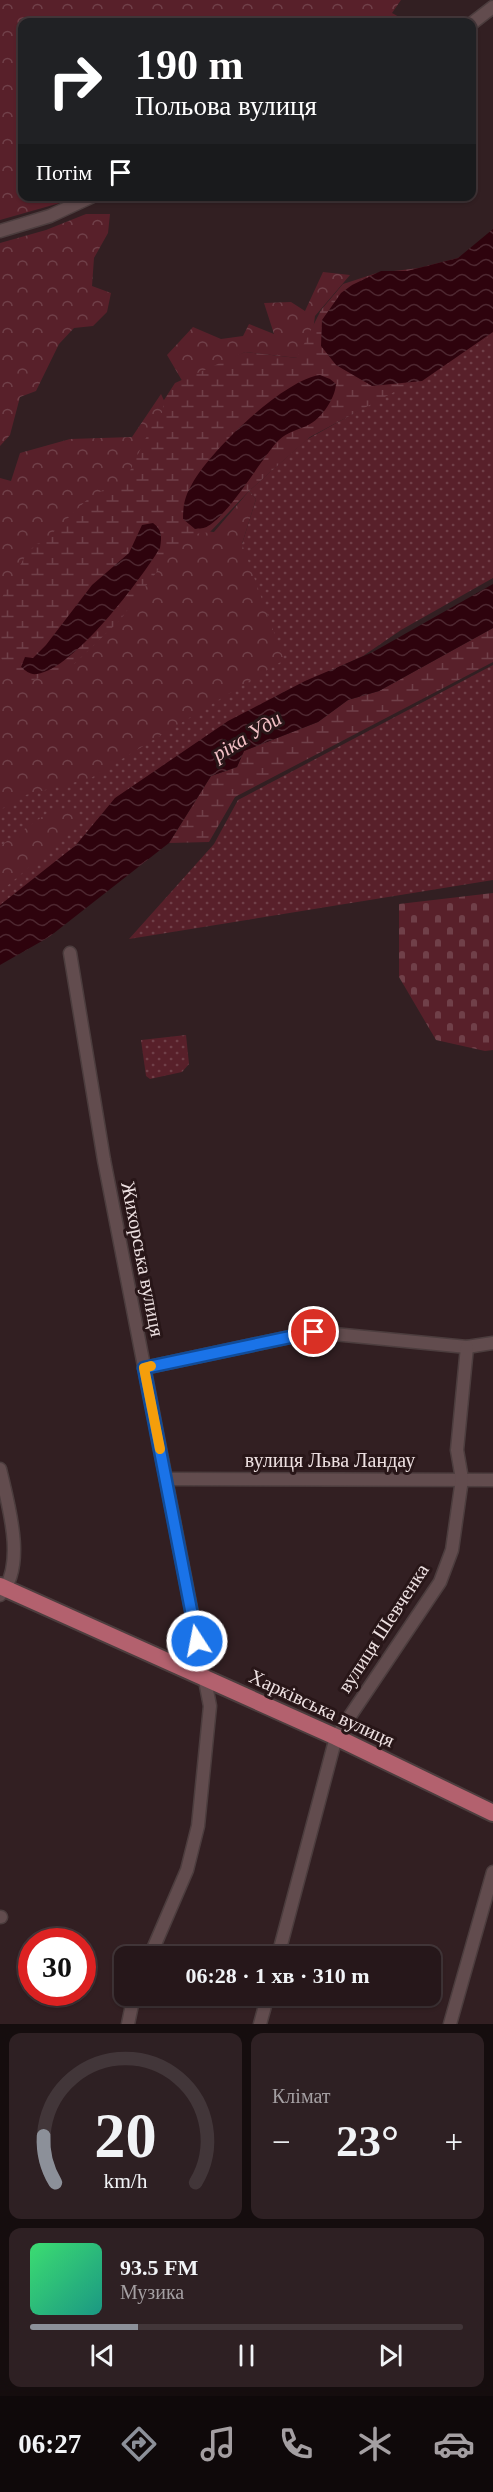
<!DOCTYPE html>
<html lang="uk">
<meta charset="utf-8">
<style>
:root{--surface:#26171a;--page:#2e2023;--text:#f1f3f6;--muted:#a49fa2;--line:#423639;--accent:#8c9099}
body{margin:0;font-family:Georgia,serif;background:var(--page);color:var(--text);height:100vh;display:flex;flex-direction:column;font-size:22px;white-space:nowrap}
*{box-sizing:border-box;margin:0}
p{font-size:20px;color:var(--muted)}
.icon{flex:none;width:33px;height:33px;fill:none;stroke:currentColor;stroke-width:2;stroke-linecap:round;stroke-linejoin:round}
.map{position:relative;height:2024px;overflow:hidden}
.panel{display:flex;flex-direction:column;gap:9px;padding:9px;background:#150d0e;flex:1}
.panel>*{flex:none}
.top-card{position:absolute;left:18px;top:18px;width:458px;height:183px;border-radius:12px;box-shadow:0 2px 4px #0004,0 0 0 2px var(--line);background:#202124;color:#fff;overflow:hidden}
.speed{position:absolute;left:18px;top:1928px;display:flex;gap:12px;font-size:30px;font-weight:700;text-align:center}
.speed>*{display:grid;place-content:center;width:78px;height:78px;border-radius:50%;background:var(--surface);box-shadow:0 2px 4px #0004,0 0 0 2px var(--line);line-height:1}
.speed .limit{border:9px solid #d22;background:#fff;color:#111}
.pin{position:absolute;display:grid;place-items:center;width:51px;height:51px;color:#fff;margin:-26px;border:3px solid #fff;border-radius:50%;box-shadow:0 2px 6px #0007}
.me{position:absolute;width:66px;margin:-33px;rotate:349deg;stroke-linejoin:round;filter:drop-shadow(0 0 4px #0008)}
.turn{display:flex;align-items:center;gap:21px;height:126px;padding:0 18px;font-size:27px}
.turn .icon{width:78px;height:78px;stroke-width:2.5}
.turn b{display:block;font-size:42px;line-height:51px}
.then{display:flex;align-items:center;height:57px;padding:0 18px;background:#0003;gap:12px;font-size:22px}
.big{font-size:45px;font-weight:800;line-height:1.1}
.panel .card{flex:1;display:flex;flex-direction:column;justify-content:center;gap:9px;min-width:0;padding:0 21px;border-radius:12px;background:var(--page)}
.panel .dial{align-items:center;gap:0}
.dial svg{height:156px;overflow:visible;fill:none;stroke:var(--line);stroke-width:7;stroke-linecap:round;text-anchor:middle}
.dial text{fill:var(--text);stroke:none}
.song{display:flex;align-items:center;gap:18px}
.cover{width:72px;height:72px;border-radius:9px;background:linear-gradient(135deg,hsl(140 70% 55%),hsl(170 70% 35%))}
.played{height:6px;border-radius:3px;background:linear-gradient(90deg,var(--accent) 25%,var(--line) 25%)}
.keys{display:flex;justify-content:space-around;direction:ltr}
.heat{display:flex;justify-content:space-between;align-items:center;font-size:33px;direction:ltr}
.panel .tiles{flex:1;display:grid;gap:9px;grid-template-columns:1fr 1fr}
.card:last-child{grid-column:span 2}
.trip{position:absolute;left:114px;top:1946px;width:327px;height:60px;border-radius:12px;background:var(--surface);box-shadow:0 2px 4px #0004,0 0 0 2px var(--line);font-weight:800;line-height:60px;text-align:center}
.dock{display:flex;height:96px;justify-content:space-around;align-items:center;background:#0f090a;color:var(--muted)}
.dock .icon{width:42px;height:42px}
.dock .on{color:var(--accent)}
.dock b{font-size:27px;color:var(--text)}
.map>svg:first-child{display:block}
</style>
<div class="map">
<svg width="493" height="2024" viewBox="0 0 493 2024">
<defs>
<pattern id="grass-dots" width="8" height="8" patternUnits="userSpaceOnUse" patternTransform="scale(1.5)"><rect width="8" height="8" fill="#58202a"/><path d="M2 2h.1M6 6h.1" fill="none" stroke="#704049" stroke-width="1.8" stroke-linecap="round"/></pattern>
<pattern id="forest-crowns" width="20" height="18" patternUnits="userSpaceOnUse" patternTransform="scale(1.5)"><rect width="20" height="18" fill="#58202a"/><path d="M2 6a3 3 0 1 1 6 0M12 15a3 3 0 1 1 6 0" fill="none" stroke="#704049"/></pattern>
<pattern id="wetland-marsh" width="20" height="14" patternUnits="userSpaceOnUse" patternTransform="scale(1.5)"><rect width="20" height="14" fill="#58202a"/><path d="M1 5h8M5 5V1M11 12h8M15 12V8" fill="none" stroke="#704049"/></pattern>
<pattern id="cemetery-stones" width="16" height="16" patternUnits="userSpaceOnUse" patternTransform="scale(1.5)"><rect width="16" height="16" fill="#58202a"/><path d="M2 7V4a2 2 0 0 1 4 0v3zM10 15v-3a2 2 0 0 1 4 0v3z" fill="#704049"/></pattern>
<pattern id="water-waves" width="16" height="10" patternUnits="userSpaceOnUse" patternTransform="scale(1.5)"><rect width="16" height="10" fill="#2e030d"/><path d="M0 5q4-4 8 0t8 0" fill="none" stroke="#4d2730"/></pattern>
</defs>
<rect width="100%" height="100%" fill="#321f22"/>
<!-- grass -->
<g fill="url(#grass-dots)">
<path d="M493,331V578L401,630L363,656L282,693L0,909V549L39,521L195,529L213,532L242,544L256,499L249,491L306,440L406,384Z"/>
<path d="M493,665V880L129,939L214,844L238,800Z"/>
<path d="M186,1035L189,1064L182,1072L150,1079L146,1076L141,1040Z"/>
</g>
<!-- forest -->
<g fill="url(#forest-crowns)">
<path d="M0,0H401L392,13L408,22H22V196L81,197L0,220Z"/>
<path d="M86,214H110L108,233L94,258L92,286L111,293L107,312L93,326L74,328L59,344L36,391L20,397L10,435L0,446V243L46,230Z"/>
<path d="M323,272L350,275L315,316L311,346L298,358L245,352L184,384L167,355L193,327L221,339L243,336L249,324L274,334L264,303L291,302L305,311Z"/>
<path d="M161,394L181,437L175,489L53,543L29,544L24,574L0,602V478L11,481L20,453L70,439L132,437Z"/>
<path d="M249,491L256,499L242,544L284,660L91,778L22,796L0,810V627L70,668L121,619L164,555L191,533L214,532Z"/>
<path d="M73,807L79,818L66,836L0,892V846L49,812Z"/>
</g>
<!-- wetland -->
<g fill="url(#wetland-marsh)">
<path d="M493,235V334L452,361L310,437L249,491L210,532L195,534L165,561L119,621L70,668L30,681L11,673L0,657V601L28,551L44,541L91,496L126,479L158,413H162L164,400L175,383L245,352L297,358L321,310L343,284L377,273L419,268L458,258Z"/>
<path d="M493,628V662L235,797L209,842L169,843L211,776L237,767L244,751L318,722L348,700L379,691Z"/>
</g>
<!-- cemetery -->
<path fill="url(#cemetery-stones)" d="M493,893V1050L485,1051L436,1040L399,977V904Z"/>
<!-- water -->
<g fill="url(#water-waves)">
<path d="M493,229V332L422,381L372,386L336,365L321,346L322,320L341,293L352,285L381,271H407L458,258Z"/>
<path d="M320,375L330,379L336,384C335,400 319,422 304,427C293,431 284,434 276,443C259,463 228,515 208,526C204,529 200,528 195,529L183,519C183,505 185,496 192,484C210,451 283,380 320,375Z"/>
<path d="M153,523C162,530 162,536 160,548C141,579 74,669 37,674C30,675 26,671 21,667L25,657L33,658L46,645L92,585L129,553L142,525Z"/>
<path d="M493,584V628L379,691L348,700L318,722L244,751L237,767L211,776L169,843L49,937L0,965V905L76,845L115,798L228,721L305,681L373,652Z"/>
</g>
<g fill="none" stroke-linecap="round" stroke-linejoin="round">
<defs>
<g id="minor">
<path d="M471,24L493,7"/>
<path d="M0,231L50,216L93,196"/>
<path d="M70,953L104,1160L210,1706L198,1826L187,1870L150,1956"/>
<path d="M144,1368L313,1332L467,1347L493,1343"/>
<path d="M0,1469C8,1504 27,1566 0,1595"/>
<path d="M167,1479L493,1480"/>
<path d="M0,1917H1"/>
<path d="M278,1956L336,1737L440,1582L452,1550L462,1479L457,1450L467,1347"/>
<path d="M128,2024L134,1995"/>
<path d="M260,2024L268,1995"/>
<path d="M450,2024L493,1872"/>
</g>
<path id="major" d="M0,1586L336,1737L493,1813"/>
</defs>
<!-- minor casing -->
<use href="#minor" stroke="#4c3d3e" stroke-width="15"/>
<!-- major casing -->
<use href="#major" stroke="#4c3d3e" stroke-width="20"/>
<!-- minor -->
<use href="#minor" stroke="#624c4e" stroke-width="12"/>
<!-- major -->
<use href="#major" stroke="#b3616e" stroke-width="16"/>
</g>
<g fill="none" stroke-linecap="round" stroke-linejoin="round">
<defs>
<path id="route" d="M197,1641L144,1368L314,1332"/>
</defs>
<!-- route casing -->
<use href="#route" stroke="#114b97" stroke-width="15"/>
<!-- route -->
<use href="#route" stroke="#1a73e8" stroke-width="10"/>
<!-- slow -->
<path stroke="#f59e0b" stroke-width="10" d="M151,1366L144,1368L160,1449"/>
</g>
<g text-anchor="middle" stroke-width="6" stroke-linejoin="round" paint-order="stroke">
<!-- street labels -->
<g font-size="20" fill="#ede0e1" stroke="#281618">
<text transform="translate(143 1259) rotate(79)" y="7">Жихорська вулиця</text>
<text x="330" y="1467">вулиця Льва Ландау</text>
<text transform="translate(383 1628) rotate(-57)" y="7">вулиця Шевченка</text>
<text transform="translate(322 1708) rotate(25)" y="7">Харківська вулиця</text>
</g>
<!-- water labels -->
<g font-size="21" font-style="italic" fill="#f3c1c6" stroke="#281618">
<text transform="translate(247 736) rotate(-31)" y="7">ріка Уди</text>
</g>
</g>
</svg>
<div class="speed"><div class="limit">30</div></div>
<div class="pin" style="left:314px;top:1332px;background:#d93025"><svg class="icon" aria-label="arrive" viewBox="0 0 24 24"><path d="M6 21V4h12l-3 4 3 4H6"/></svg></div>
<svg class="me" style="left:197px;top:1641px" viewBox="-20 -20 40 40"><circle r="17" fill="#1a73e8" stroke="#fff" stroke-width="3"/><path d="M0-11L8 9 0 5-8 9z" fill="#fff"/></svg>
<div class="trip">06:28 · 1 хв · 310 m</div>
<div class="top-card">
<div class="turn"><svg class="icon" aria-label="right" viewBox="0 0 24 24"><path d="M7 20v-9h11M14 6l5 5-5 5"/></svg><div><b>190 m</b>Польова вулиця</div></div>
<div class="then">Потім<svg class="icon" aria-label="arrive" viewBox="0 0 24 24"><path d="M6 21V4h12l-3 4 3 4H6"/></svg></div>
</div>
</div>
<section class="panel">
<div class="tiles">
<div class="card dial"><svg viewBox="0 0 100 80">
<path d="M14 69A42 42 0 1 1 86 69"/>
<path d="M14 69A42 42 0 0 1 8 45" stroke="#8c9099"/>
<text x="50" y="56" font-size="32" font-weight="700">20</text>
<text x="50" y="72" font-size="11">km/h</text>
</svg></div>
<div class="card"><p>Клімат</p>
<div class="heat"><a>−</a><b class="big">23°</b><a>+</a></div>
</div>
<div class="card">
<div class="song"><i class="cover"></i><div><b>93.5 FM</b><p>Музика</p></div></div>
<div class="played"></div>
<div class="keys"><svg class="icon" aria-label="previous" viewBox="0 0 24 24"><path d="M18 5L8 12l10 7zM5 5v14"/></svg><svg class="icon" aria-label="pause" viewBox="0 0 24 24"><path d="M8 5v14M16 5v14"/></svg><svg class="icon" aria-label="next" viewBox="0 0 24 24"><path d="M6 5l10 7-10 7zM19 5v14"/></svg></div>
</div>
</div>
</section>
<nav class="dock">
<b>06:27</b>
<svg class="icon on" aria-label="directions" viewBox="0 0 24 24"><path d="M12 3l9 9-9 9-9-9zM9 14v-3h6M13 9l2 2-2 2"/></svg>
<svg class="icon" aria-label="music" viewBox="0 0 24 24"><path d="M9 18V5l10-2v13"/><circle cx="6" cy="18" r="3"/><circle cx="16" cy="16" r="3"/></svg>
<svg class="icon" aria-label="phone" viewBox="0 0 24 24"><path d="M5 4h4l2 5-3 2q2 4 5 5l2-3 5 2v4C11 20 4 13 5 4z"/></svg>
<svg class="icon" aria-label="climate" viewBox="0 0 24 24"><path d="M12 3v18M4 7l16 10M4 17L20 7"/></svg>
<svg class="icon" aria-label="car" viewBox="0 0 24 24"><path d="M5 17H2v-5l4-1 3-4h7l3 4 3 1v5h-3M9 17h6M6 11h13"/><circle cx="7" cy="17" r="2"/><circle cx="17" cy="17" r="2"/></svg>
</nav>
